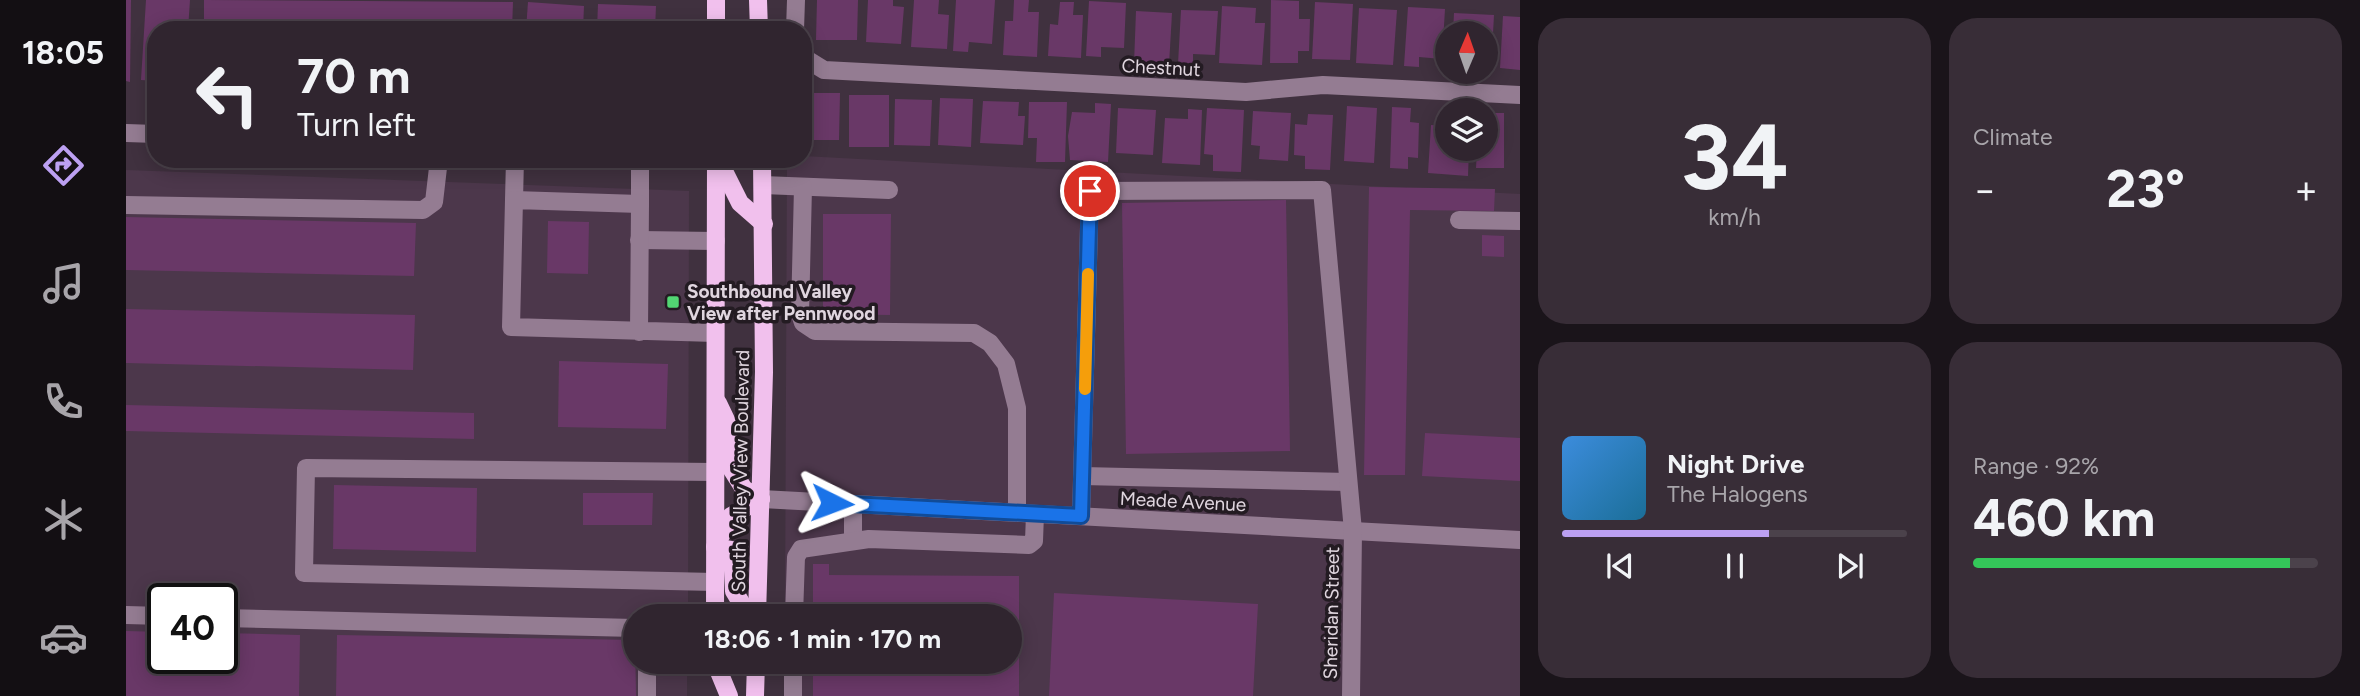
<!DOCTYPE html>
<meta charset="utf-8">
<style>
:root{--surface:#30252f;--page:#382d37;--text:#f1f3f6;--muted:#a8a5aa;--line:#4b424b;--accent:#bca0f2}
body{margin:0;font-family:Figtree,sans-serif;background:var(--page);color:var(--text);height:100vh;display:flex;flex-direction:column;font-size:26px;white-space:nowrap}
*{box-sizing:border-box;margin:0}
p{font-size:23px;color:var(--muted)}
.icon{flex:none;width:38px;height:38px;fill:none;stroke:currentColor;stroke-width:2;stroke-linecap:round;stroke-linejoin:round}
.map{position:relative;flex:1;overflow:hidden}
.sheet{display:flex;flex-direction:column;gap:18px;padding:18px;background:#1a141a;width:840px}
.sheet>*{flex:none}
.hud{position:absolute;left:21px;top:21px;width:665px;height:147px;border-radius:28px;box-shadow:0 4px 18px #0003,0 0 0 2px var(--line);background:#30252f;color:var(--text);overflow:hidden}
.needle{width:46px;rotate:2deg}
.controls{position:absolute;left:1309px;top:21px;display:grid;gap:14px}
.controls a{display:grid;place-items:center;width:63px;height:63px;border-radius:50%;background:var(--surface);box-shadow:0 4px 18px #0003,0 0 0 2px var(--line);font-size:35px}
.speed{position:absolute;left:21px;top:583px;display:flex;gap:14px;font-size:35px;font-weight:700;text-align:center}
.speed>*{display:grid;place-content:center;width:91px;height:91px;border-radius:50%;background:var(--surface);box-shadow:0 4px 18px #0003,0 0 0 2px var(--line);line-height:1}
.speed .limit{border:4px solid #111;border-radius:10px;background:#fff;color:#111}
.pin{position:absolute;display:grid;place-items:center;width:60px;height:60px;color:#fff;margin:-30px;border:4px solid #fff;border-radius:50%;box-shadow:0 2px 7px #0007}
.me{position:absolute;width:77px;margin:-38px;rotate:93deg;stroke-linejoin:round;filter:drop-shadow(0 0 5px #0008)}
.turn{display:flex;align-items:center;gap:24px;height:147px;padding:0 35px;font-size:32px}
.turn .icon{width:91px;height:91px;stroke-width:2.5}
.turn b{display:block;font-size:49px;line-height:60px}
.big{font-size:52px;font-weight:700;line-height:1.1}
.sheet .card{flex:1;display:flex;flex-direction:column;justify-content:center;gap:10px;min-width:0;padding:0 24px;border-radius:28px;background:var(--page)}
.sheet .dial{align-items:center;gap:0}
.dial b{font-size:91px;line-height:1}
.song{display:flex;align-items:center;gap:21px}
.cover{width:84px;height:84px;border-radius:10px;background:linear-gradient(135deg,hsl(210 70% 55%),hsl(200 70% 35%))}
.played{height:7px;border-radius:4px;background:linear-gradient(90deg,var(--accent) 60%,var(--line) 60%)}
.keys{display:flex;justify-content:space-around;direction:ltr}
.heat{display:flex;justify-content:space-between;align-items:center;font-size:38px;direction:ltr}
.charge{height:10px;border-radius:5px;background:linear-gradient(90deg,#34c759 92%,var(--line) 0)}
.sheet .tiles{flex:1;display:grid;gap:18px;grid-template-columns:repeat(2,1fr)}
.trip{position:absolute;left:497px;top:604px;width:399px;height:70px;border-radius:35px;background:var(--surface);box-shadow:0 4px 18px #0003,0 0 0 2px var(--line);font-weight:700;line-height:70px;text-align:center}
main{display:flex;flex:1;min-height:0}
.tabs{display:flex;flex-direction:column;width:126px;justify-content:space-around;align-items:center;background:#130f13;color:var(--muted)}
.tabs .icon{width:49px;height:49px}
.tabs .current{color:var(--accent)}
.tabs b{font-size:32px;color:var(--text)}
.map>svg:first-child{display:block}
</style>
<main>
<nav class="tabs">
<b>18:05</b>
<svg class="icon current" aria-label="directions" viewBox="0 0 24 24"><path d="M12 3l9 9-9 9-9-9zM9 14v-3h6M13 9l2 2-2 2"/></svg>
<svg class="icon" aria-label="music" viewBox="0 0 24 24"><path d="M9 18V5l10-2v13"/><circle cx="6" cy="18" r="3"/><circle cx="16" cy="16" r="3"/></svg>
<svg class="icon" aria-label="phone" viewBox="0 0 24 24"><path d="M5 4h4l2 5-3 2q2 4 5 5l2-3 5 2v4C11 20 4 13 5 4z"/></svg>
<svg class="icon" aria-label="climate" viewBox="0 0 24 24"><path d="M12 3v18M4 7l16 10M4 17L20 7"/></svg>
<svg class="icon" aria-label="car" viewBox="0 0 24 24"><path d="M5 17H2v-5l4-1 3-4h7l3 4 3 1v5h-3M9 17h6M6 11h13"/><circle cx="7" cy="17" r="2"/><circle cx="17" cy="17" r="2"/></svg>
</nav>
<div class="map">
<svg width="1394" height="696" viewBox="0 0 1394 696">
<rect width="100%" height="100%" fill="#40313f"/>
<!-- built -->
<g fill="#4c374b" fill-rule="evenodd">
<path d="M677,156L1394,194V696H659V662H884V616H659L661,159H677Z"/>
<path d="M0,170L563,191L562,616H509V662H561V696H0ZM37,598H96V658H37Z"/>
</g>
<!-- building -->
<g fill="#693867">
<path d="M0,0H5L4,82L0,81Z"/>
<path d="M20,0H64L62,30H30V81L15,80Z"/>
<path d="M78,0L387,2L386,30H78Z"/>
<path d="M691,0H732L731,40H690Z"/>
<path d="M742,0H767V6L778,7L775,44L740,42Z"/>
<path d="M788,0H813L812,14L823,15L821,49L785,47Z"/>
<path d="M830,0H869L866,44L843,42L842,52L827,51Z"/>
<path d="M888,0H903L902,12H913L911,57L877,55L879,21H887Z"/>
<path d="M1145,0L1173,1V19H1184L1183,51H1172V63H1144Z"/>
<path d="M963,1L1000,3L998,48L975,47V57L960,56Z"/>
<path d="M402,2L458,6L457,30H400Z"/>
<path d="M934,2H948L947,15H957L955,58L922,56L924,24L932,25Z"/>
<path d="M1189,2L1227,4L1224,60L1186,59Z"/>
<path d="M472,4L530,6L529,30H471Z"/>
<path d="M1096,6L1130,8L1129,23H1139L1136,65L1093,63Z"/>
<path d="M1282,7L1319,9L1316,59L1293,57V67L1278,66Z"/>
<path d="M1233,8L1271,10L1267,65L1230,63Z"/>
<path d="M1055,10L1092,11L1089,55L1067,54V65L1052,64Z"/>
<path d="M1010,11L1046,13L1043,65L1008,64Z"/>
<path d="M1328,13L1368,15L1366,52H1360V33H1327Z"/>
<path d="M1377,16L1394,17V70L1374,68Z"/>
<path d="M677,93H714L713,140H677Z"/>
<rect x="723" y="95" width="40" height="52"/>
<path d="M814,98L847,99L845,147L812,145Z"/>
<path d="M769,99L806,100L804,146L768,145Z"/>
<path d="M857,101L893,102L892,116H899L897,145L854,143Z"/>
<path d="M903,102H941L939,162H910L911,138H902Z"/>
<path d="M969,103L985,104L982,162L944,160L942,136L946,112L969,113Z"/>
<path d="M1221,106L1251,108L1248,163L1218,161Z"/>
<path d="M1266,107L1285,108L1284,122L1293,123L1292,158L1282,157V169L1264,168Z"/>
<path d="M992,108L1030,110L1027,155L990,153Z"/>
<path d="M1081,108L1118,110L1115,172L1087,171V155L1078,154Z"/>
<path d="M1062,109L1076,110L1074,165L1036,163L1039,118L1062,119Z"/>
<path d="M1127,111L1165,113L1162,161L1133,159L1134,146L1125,145Z"/>
<path d="M1362,113H1378V168H1350L1351,149H1360Z"/>
<path d="M1182,114L1207,115L1204,170L1179,169V156L1168,155L1169,124L1181,125Z"/>
<path d="M1305,125L1321,126V149H1343L1342,176L1302,173Z"/>
<path d="M1243,187L1369,189L1368,211L1284,210L1279,475H1238Z"/>
<path d="M1160,200L1164,451L1000,454L996,203Z"/>
<path d="M697,214H765L764,315L697,314Z"/>
<path d="M0,217L290,223L288,276L0,270Z"/>
<path d="M422,221L463,222L462,274L421,273Z"/>
<path d="M1356,235L1378,236V257L1356,256Z"/>
<path d="M0,309L289,315L287,370L0,363Z"/>
<path d="M433,361L542,364L540,429L432,427Z"/>
<path d="M0,405L348,413V439L0,431Z"/>
<path d="M1299,433L1394,438V481L1296,476Z"/>
<path d="M208,485L351,488L350,552L207,549Z"/>
<path d="M457,493H527L526,525H457Z"/>
<path d="M687,564H703V575L893,576V696H687V664H704V662H884V616H687Z"/>
<path d="M928,593L1132,604L1127,696H923Z"/>
<path d="M0,631L37,632V658H96V633L174,635L173,696H0Z"/>
<path d="M211,635L509,640L510,696H210Z"/>
</g>
<g fill="none" stroke-linecap="round" stroke-linejoin="round">
<!-- minor -->
<g stroke="#947c92" stroke-width="18">
<path d="M669,30L670,0"/>
<path d="M677,57L698,70L1120,92L1197,85L1394,95"/>
<path d="M0,133L30,134"/>
<path d="M637,185L763,190"/>
<path d="M677,187L674,314L677,323L689,331L848,333L864,343L880,364L891,408V513"/>
<path d="M388,200L389,159"/>
<path d="M514,204V159"/>
<path d="M0,205L297,210L308,202L313,159"/>
<path d="M1333,220L1394,221"/>
<path d="M513,240L590,241"/>
<path d="M513,332L514,204L388,200L385,327L589,333"/>
<path d="M956,476L1222,482"/>
<path d="M635,499L1394,540"/>
<path d="M727,504V541"/>
<path d="M955,516L964,191L1196,190L1227,531L1225,696"/>
<path d="M589,582L178,573L180,468L589,472"/>
<path d="M0,615L37,616"/>
<path d="M668,616L670,557L675,549L743,539L903,545L908,541L909,514"/>
<path d="M96,618L509,628"/>
<path d="M521,696V662"/>
<path d="M667,696V662"/>
</g>
<!-- major -->
<g stroke="#f1c0ed" stroke-width="18">
<path d="M632,0L633,30"/>
<path d="M590,30V0"/>
<path d="M592,159L614,203L638,224"/>
<path d="M592,403L602,424L603,462L606,470L618,489L635,499"/>
<path d="M589,616L590,159"/>
<path d="M623,616L608,591L606,550L589,547L605,516L635,499"/>
<path d="M631,616L638,372L636,159"/>
<path d="M589,662L603,696"/>
<path d="M629,696L630,662"/>
</g>
</g>
<g fill="none" stroke-linecap="round" stroke-linejoin="round">
<defs>
<path id="route" d="M706,503L955,516L964,191"/>
</defs>
<!-- route casing -->
<use href="#route" stroke="#114b97" stroke-width="18"/>
<!-- route -->
<use href="#route" stroke="#1a73e8" stroke-width="12"/>
<!-- slow -->
<path stroke="#f59e0b" stroke-width="12" d="M959,389L962,274"/>
</g>
<!-- markers -->
<rect fill="#52d673" stroke="#231b22" stroke-width="2.5" x="540" y="295" width="14" height="14" rx="3.5"/>
<g text-anchor="middle" stroke-width="7" stroke-linejoin="round" paint-order="stroke">
<!-- street labels -->
<g font-size="19" fill="#e0d6df" stroke="#231b22">
<text transform="translate(1035 67) rotate(3)" y="7">Chestnut</text>
<text transform="translate(614 471) rotate(-89)" y="7">South Valley View Boulevard</text>
<text transform="translate(1057 501) rotate(3)" y="7">Meade Avenue</text>
<text transform="translate(1205 613) rotate(-89)" y="7">Sheridan Street</text>
</g>
<!-- poi labels -->
<g font-size="19" font-weight="bold" fill="#e0d6df" stroke="#231b22" text-anchor="start">
<text x="561" y="298">Southbound Valley<tspan x="561" dy="22">View after Pennwood</tspan></text>
</g>
</g>
</svg>
<div class="controls">
<a><svg class="needle" viewBox="-14 -14 28 28"><path d="M0-13l5 13h-10z" fill="#e53935"/><path d="M0 13l5-13h-10z" fill="#a8a5aa"/></svg></a>
<a><svg class="icon" aria-label="layers" viewBox="0 0 24 24"><path d="M12 4l9 5-9 5-9-5zM3 14l9 5 9-5"/></svg></a>
</div>
<div class="speed"><div class="limit">40</div></div>
<div class="pin" style="left:964px;top:191px;background:#d93025"><svg class="icon" aria-label="arrive" viewBox="0 0 24 24"><path d="M6 21V4h12l-3 4 3 4H6"/></svg></div>
<svg class="me" style="left:706px;top:503px" viewBox="-20 -20 40 40"><path d="M0-17L14 15 0 8-14 15z" fill="#1a73e8" stroke="#fff" stroke-width="4"/></svg>
<div class="trip">18:06 · 1 min · 170 m</div>
<div class="hud">
<div class="turn"><svg class="icon" aria-label="left" viewBox="0 0 24 24"><path d="M17 20v-9H6M10 6l-5 5 5 5"/></svg><div><b>70 m</b>Turn left</div></div>
</div>
</div>
<section class="sheet">
<div class="tiles">
<div class="card dial"><b>34</b><p>km/h</p></div>
<div class="card"><p>Climate</p>
<div class="heat"><a>−</a><b class="big">23°</b><a>+</a></div>
</div>
<div class="card">
<div class="song"><i class="cover"></i><div><b>Night Drive</b><p>The Halogens</p></div></div>
<div class="played"></div>
<div class="keys"><svg class="icon" aria-label="previous" viewBox="0 0 24 24"><path d="M18 5L8 12l10 7zM5 5v14"/></svg><svg class="icon" aria-label="pause" viewBox="0 0 24 24"><path d="M8 5v14M16 5v14"/></svg><svg class="icon" aria-label="next" viewBox="0 0 24 24"><path d="M6 5l10 7-10 7zM19 5v14"/></svg></div>
</div>
<div class="card"><p>Range · 92%</p><b class="big">460 km</b><div class="charge"></div></div>
</div>
</section>
</main>
